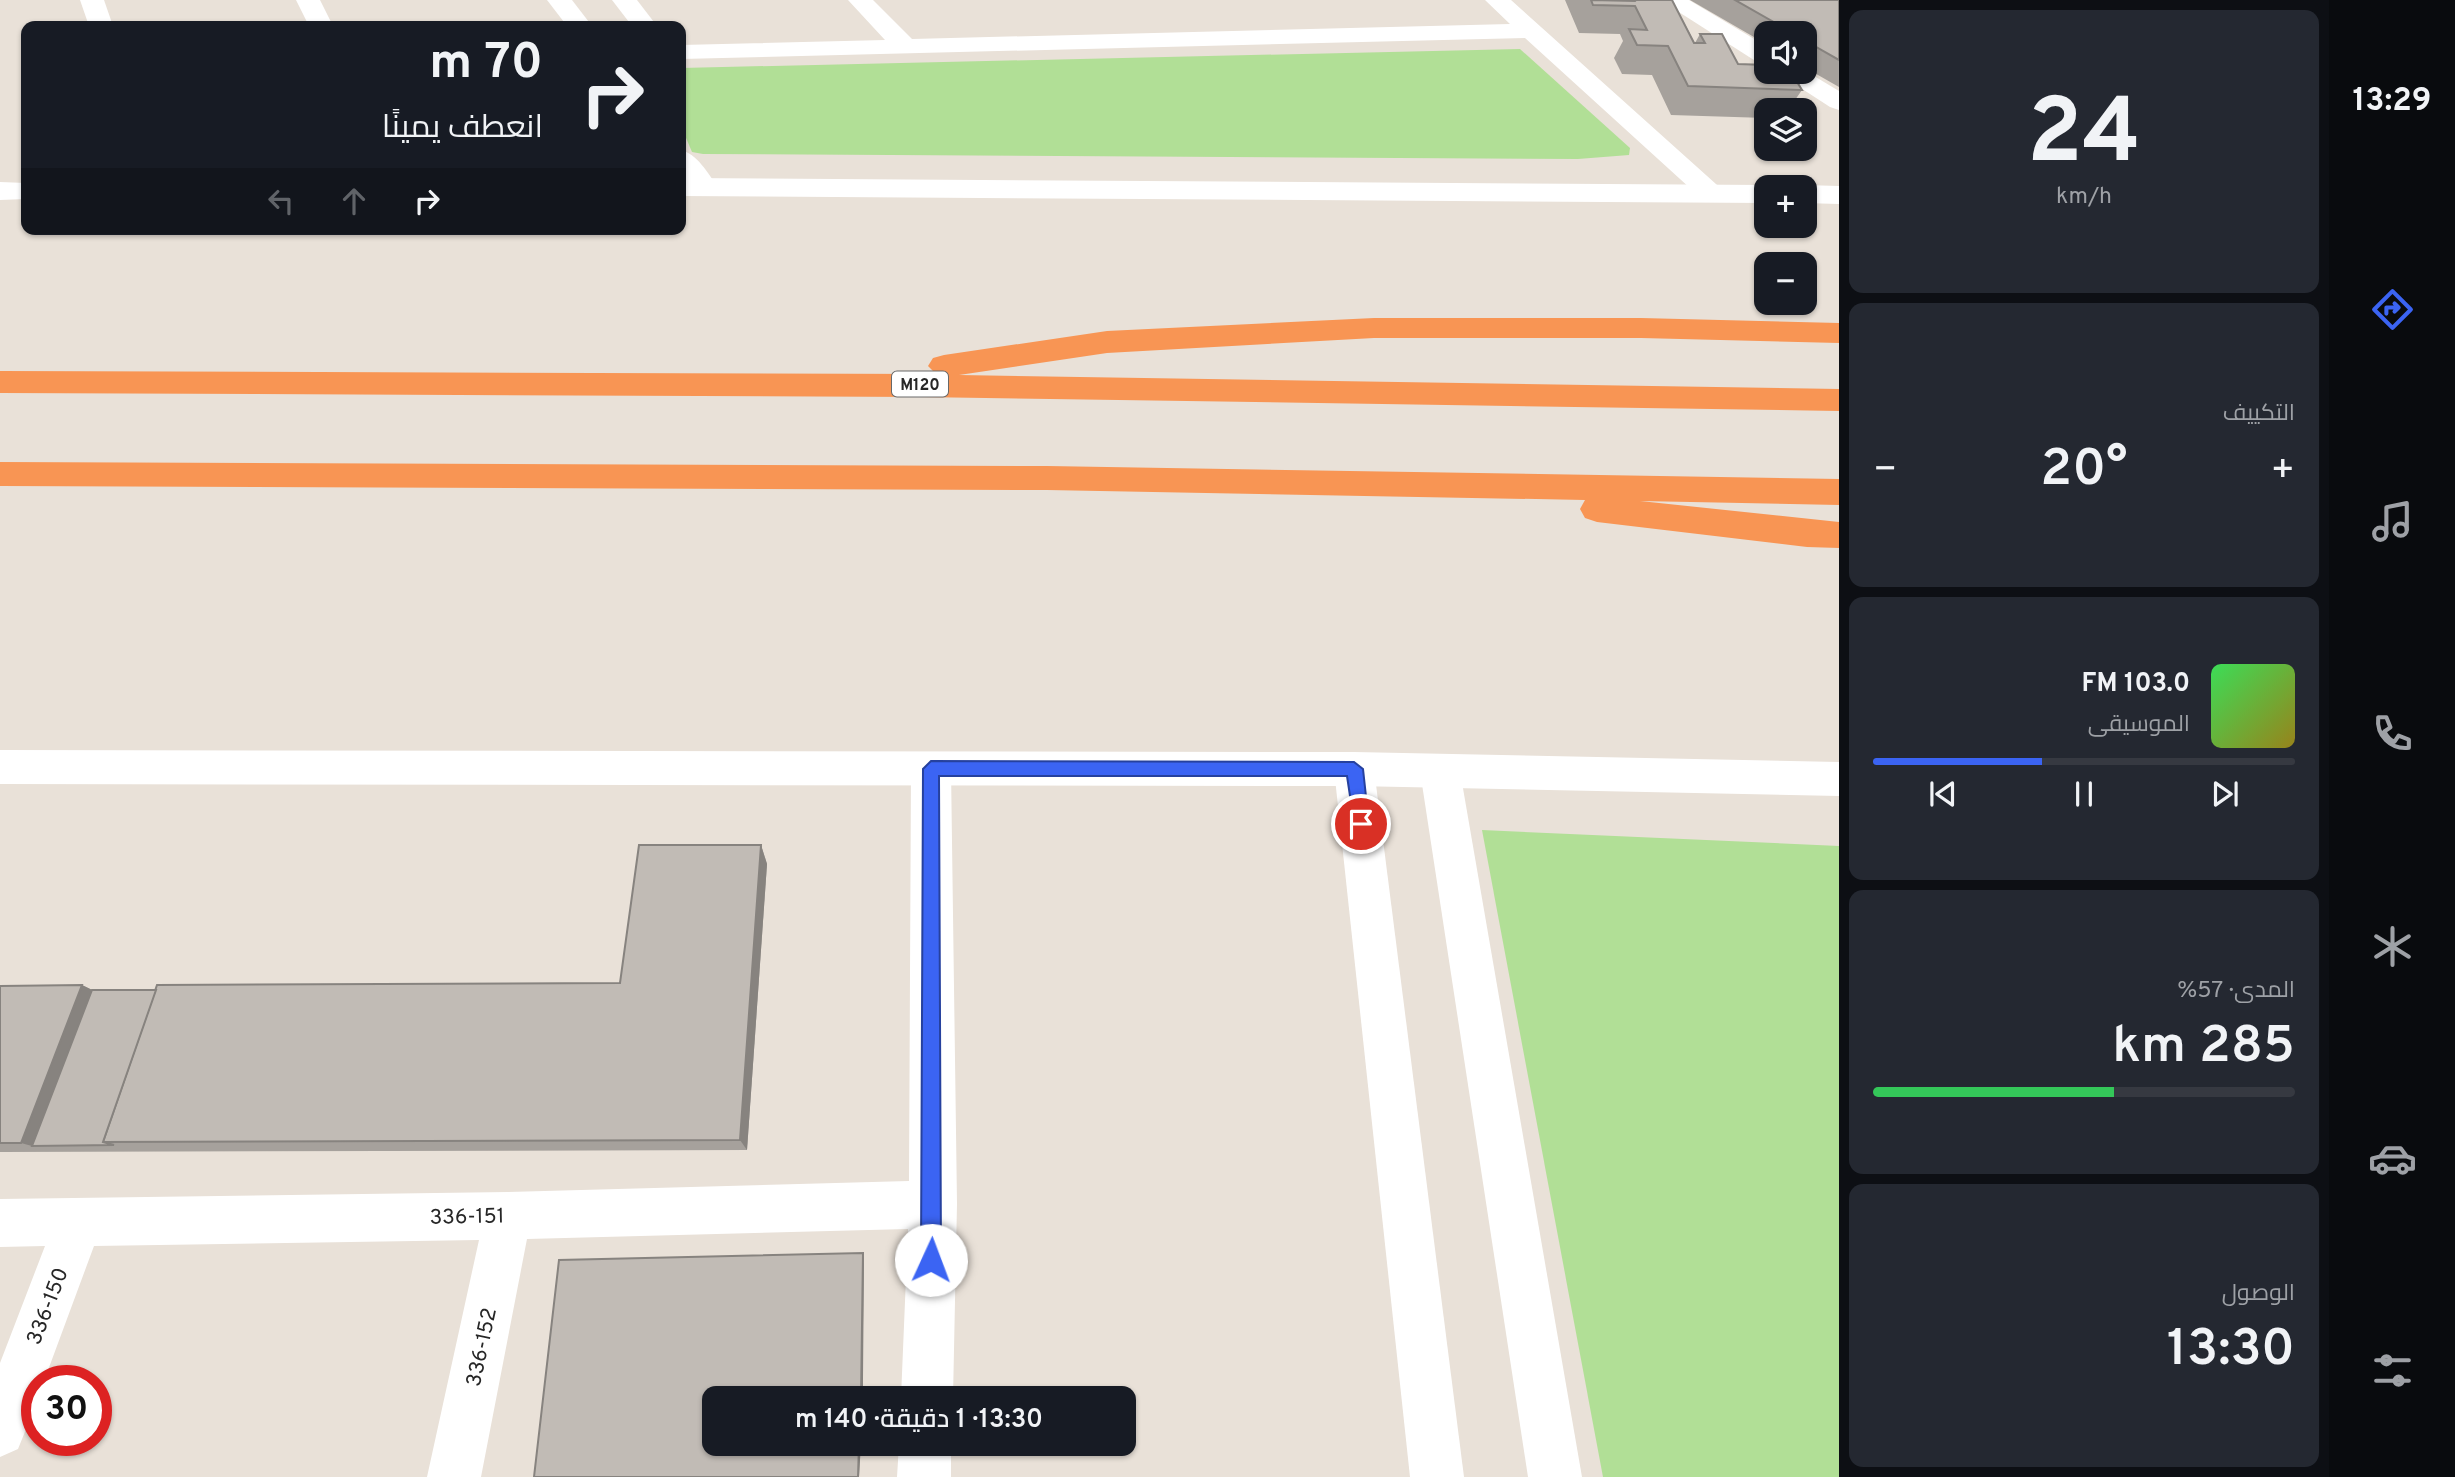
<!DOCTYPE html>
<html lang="ar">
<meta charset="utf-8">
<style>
:root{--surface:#171b24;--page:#242831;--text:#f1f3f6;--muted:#9ea1a6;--line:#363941;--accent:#3b64f3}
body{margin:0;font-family:Overpass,Cairo,sans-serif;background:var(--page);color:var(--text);direction:rtl;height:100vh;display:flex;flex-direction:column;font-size:26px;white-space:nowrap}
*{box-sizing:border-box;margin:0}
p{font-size:23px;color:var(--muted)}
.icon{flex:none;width:38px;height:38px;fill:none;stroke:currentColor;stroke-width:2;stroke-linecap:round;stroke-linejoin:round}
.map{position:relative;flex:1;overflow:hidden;direction:ltr}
.panel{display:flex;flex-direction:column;gap:10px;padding:10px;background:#0d0f14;width:490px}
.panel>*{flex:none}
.top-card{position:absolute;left:21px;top:21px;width:665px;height:214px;border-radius:14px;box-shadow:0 2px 5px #0004;direction:rtl;background:#171b24;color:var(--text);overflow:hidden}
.tools{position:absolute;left:1754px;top:21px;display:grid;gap:14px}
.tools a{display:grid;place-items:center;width:63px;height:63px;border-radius:14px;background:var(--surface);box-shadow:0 2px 5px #0004;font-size:35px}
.speed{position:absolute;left:21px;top:1365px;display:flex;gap:14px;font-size:35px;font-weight:700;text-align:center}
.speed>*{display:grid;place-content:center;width:91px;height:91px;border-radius:50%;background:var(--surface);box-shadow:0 2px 5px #0004;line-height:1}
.speed .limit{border:10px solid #d22;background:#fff;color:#111}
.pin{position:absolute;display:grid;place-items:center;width:60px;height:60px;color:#fff;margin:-30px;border:4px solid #fff;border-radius:50%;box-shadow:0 2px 7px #0007}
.me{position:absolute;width:77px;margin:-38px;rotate:2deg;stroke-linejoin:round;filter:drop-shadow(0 0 5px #0008)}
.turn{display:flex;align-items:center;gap:24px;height:147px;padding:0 28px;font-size:32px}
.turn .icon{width:91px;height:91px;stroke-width:2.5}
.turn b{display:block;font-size:49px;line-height:60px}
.lanes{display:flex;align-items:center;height:66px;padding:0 28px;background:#0003;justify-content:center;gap:35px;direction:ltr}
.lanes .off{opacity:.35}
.big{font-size:52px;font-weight:600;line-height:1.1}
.panel .tile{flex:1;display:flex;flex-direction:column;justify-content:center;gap:10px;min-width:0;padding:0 24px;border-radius:14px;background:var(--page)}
.panel .dial{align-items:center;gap:0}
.dial b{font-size:91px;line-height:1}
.song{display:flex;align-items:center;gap:21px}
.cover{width:84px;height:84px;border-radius:10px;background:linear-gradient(135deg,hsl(130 70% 55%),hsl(50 70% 35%))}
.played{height:7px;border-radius:4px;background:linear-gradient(90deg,var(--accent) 40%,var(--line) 40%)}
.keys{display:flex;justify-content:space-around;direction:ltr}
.heat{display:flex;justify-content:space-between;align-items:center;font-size:38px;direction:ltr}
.charge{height:10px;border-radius:5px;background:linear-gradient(90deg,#34c759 57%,var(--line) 0)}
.trip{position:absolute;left:702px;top:1386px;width:434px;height:70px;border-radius:14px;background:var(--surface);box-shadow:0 2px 5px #0004;font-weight:600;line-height:70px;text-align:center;direction:rtl}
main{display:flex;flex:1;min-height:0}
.tab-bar{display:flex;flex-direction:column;width:126px;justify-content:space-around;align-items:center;background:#090b0e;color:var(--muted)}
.tab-bar .icon{width:49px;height:49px}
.tab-bar .active{color:var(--accent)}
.tab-bar b{font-size:32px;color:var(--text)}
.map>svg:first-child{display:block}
</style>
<main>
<nav class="tab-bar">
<b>13:29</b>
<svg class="icon active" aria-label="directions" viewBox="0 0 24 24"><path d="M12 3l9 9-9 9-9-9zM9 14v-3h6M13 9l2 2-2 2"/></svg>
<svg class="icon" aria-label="music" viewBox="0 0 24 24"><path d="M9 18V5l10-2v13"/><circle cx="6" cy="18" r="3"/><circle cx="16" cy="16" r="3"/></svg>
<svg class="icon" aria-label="phone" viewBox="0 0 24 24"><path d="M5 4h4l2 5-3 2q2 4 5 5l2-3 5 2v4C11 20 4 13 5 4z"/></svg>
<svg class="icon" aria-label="climate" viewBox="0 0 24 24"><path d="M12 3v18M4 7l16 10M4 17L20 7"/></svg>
<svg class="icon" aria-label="car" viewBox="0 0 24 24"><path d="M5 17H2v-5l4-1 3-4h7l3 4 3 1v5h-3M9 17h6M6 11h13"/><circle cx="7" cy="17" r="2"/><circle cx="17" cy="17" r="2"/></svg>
<svg class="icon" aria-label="filters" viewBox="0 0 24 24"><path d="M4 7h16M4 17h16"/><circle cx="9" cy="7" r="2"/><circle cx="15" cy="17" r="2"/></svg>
</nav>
<section class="panel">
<div class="tile dial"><b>24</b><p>km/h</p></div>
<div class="tile"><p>التكييف</p>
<div class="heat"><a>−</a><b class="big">20°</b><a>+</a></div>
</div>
<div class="tile">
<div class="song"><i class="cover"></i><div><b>103.0 FM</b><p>الموسيقى</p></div></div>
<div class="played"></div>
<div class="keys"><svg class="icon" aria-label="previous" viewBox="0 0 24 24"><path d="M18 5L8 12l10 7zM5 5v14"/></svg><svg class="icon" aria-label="pause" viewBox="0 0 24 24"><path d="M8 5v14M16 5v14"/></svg><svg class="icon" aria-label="next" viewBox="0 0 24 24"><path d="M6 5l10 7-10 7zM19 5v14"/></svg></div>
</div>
<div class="tile"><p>المدى · 57%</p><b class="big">285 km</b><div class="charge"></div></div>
<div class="tile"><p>الوصول</p><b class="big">13:30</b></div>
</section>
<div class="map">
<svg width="1839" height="1477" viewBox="0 0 1839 1477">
<rect width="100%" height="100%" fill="#e9e1d8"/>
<!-- green -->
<g fill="#b1df96">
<path d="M1520,49L1630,148L1629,155L1578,159L703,154L692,152L681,126V68Z"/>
<path d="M1482,830L1839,846V1477H1603Z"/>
</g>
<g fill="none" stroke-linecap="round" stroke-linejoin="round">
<!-- minor -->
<g fill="#fff" fill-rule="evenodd">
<path d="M80,0H104L113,26H89Z"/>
<path d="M296,0H320L333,26H309Z"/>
<path d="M547,0H572L592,26H567Z"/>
<path d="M612,0H637L657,26H632Z"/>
<path d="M848,0H873L912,39L1510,24L1485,0H1511L1726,193L1722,199L1712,202L1702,199L1525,38L681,59V45L885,40Z"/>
<path d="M1660,0H1689L1766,46V64L1757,62Z"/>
<path d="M1804,70L1839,91V110L1830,107L1776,72Z"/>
<path d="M681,150C697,154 708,173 717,186L713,192C684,199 680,172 681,150Z"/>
<path d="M931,752L945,757L951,769L957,1204L953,1398H901L908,1229L527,1239L481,1477H427L479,1240L94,1246L44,1381H37V1402L18,1449L0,1457V1363L45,1246L0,1247V1199L508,1192L909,1181L911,769L917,757Z"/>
<path d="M899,1444H951V1477H897Z"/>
</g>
<!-- tertiary -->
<g fill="#fff" fill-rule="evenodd">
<path d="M681,178L1766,185L1773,187H1766V203L681,196Z"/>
<path d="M0,182L26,183V199L0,200Z"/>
<path d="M1804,185L1839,186V204L1804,203V187H1797Z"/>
<path d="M0,750L1354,752L1839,762V796L1354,786L0,784Z"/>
</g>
<!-- secondary -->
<g fill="#fff" fill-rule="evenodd">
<path d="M1354,752L1368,757L1374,769L1464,1477H1410L1334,769L1340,757Z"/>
<path d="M1440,754L1454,759L1460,771L1582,1477H1528L1420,771L1426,759Z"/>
</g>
<!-- motorway -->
<g fill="#f89554" fill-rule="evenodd">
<path d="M1374,318H1641L1839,323V343L1641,338H1374L1107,353L959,375L1839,389V411L920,397L0,393V371L936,374L928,366L933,358L944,355L1107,331Z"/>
<path d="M0,462L1047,466L1839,479V505L1640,501L1839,522V548L1807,547L1597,522L1585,518L1580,509L1585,500L1047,490L0,486Z"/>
</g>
</g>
<!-- wall -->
<g fill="#a6a19c">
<path d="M1565,0H1624L1625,1V0H1672L1695,43L1700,34L1738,64L1802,90L1788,110H1766V118L1671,115L1652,75L1622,74L1614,58L1623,41L1620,34L1579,33Z"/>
<path d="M1690,0H1839V87L1804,67V33H1766V44Z"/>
<path d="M761,845L767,864L747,1150L0,1152V986L82,985L92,990L620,983Z"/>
</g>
<!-- shaded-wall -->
<g fill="#87837f">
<path d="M761,845L767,864L747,1150L740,1140Z"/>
<path d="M82,985L113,1000L32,1146L21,1143Z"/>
<path d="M863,1253L864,1257L863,1378V1398H861Z"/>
<path d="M859,1444H861L859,1477H858Z"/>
</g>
<!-- building -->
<g fill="#c1bbb5" stroke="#87837f" stroke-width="2">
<path d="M1591,0L1634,1L1633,0H1672L1694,43H1705L1700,34H1722L1738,64L1766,65V72H1791L1802,90L1688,86L1668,46L1637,45L1629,29L1647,30L1635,6L1593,5Z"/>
<path d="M1735,0H1839V60L1804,40V33H1793Z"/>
<path d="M639,845H761L740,1140L103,1142L157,985L620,983Z"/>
<path d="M82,985L21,1143H0V986Z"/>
<path d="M92,990H156L103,1142L114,1145L32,1146Z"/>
<path d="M863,1253L861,1398H714V1444H859L858,1477H534L559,1260Z"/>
</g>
<!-- route -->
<path fill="#3b64f3" stroke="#26419e" stroke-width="2" d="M931,761L1354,762L1363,769L1369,824L1367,829H1355L1347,776H939L941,1260L938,1267L931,1270L924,1267L921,1260L923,769Z"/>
<g text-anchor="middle" stroke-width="5" stroke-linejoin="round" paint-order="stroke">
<!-- shield labels -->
<rect fill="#fff" stroke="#686868" stroke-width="2" x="892" y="371.5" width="56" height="25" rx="5"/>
<g font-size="16" font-weight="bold" fill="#272727">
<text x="920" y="390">M120</text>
</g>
<!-- near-street labels -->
<g font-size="21" fill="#272727" stroke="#fff">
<text transform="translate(467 1216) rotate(-1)" y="7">336-151</text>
<text transform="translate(47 1306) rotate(-69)" y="7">336-150</text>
<text transform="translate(481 1347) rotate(-78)" y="7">336-152</text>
</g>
</g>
</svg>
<div class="tools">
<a><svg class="icon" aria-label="sound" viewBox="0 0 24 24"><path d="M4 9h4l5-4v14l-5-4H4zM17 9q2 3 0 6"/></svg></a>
<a><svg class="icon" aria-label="layers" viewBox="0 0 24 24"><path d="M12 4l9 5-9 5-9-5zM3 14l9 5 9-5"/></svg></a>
<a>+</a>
<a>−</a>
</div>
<div class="speed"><div class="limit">30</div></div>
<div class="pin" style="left:1361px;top:824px;background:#d93025"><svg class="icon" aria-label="arrive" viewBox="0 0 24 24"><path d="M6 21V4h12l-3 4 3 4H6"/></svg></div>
<svg class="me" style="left:931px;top:1260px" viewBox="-20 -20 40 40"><circle r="19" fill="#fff"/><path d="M0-13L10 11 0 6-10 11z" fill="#3b64f3"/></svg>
<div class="trip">13:30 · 1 دقيقة · 140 m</div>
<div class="top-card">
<div class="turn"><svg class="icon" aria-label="right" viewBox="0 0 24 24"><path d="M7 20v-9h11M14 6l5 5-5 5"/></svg><div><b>70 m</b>انعطف يمينًا</div></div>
<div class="lanes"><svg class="icon off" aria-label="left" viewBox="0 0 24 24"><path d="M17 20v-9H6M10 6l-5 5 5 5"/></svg><svg class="icon off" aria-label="ahead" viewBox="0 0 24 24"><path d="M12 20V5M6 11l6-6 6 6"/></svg><svg class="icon" aria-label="right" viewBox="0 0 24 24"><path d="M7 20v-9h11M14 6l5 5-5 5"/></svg></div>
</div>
</div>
</main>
